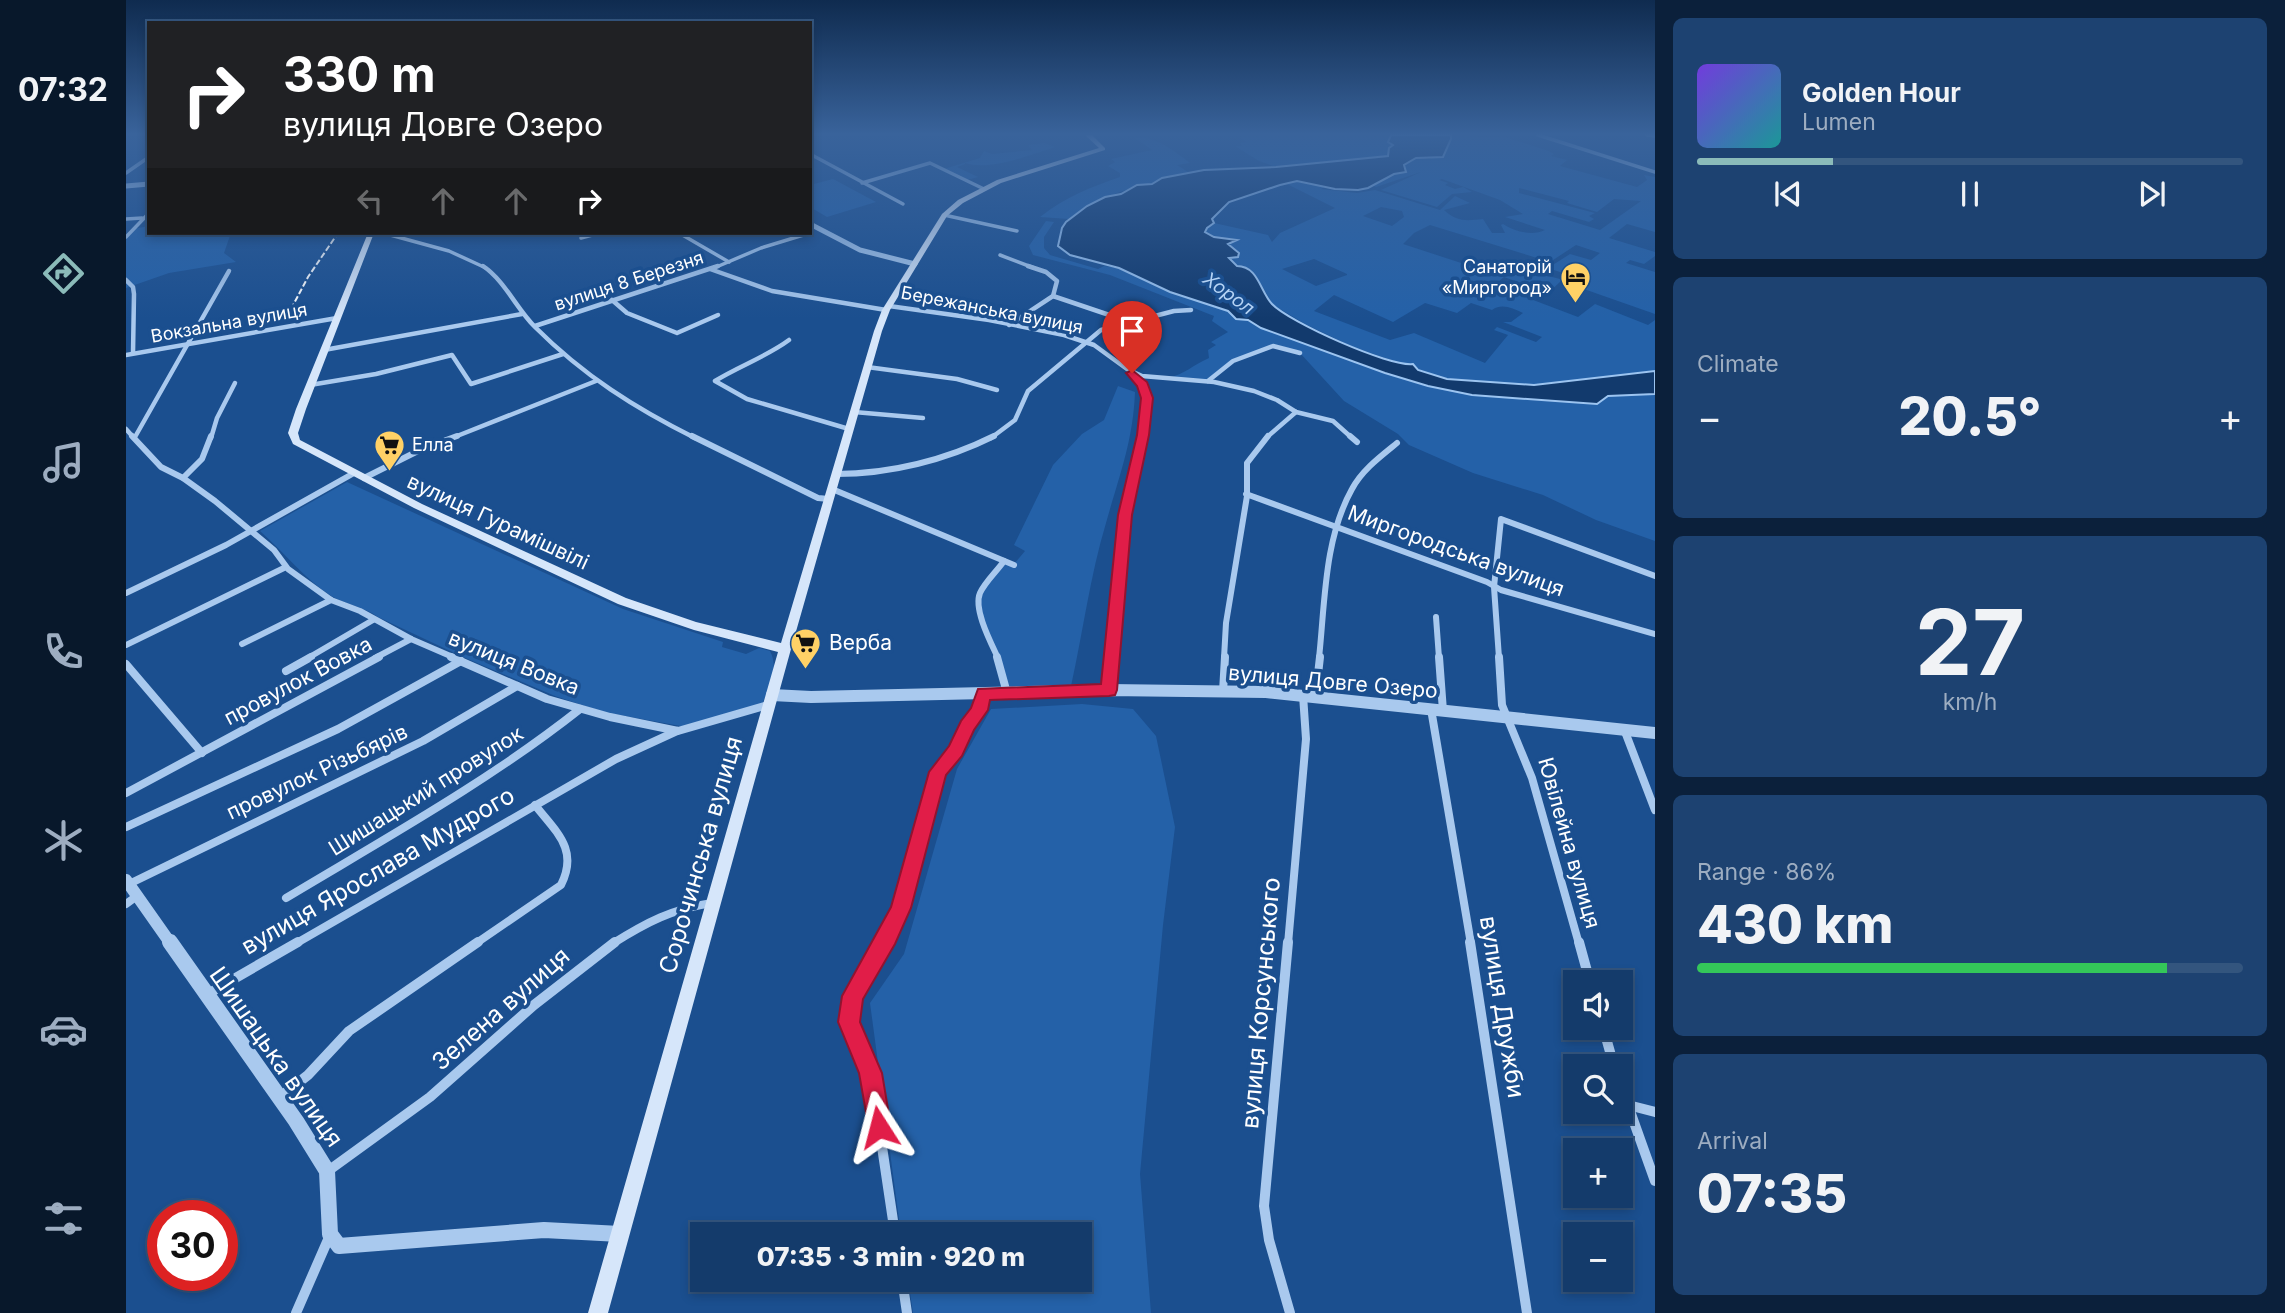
<!DOCTYPE html>
<meta charset="utf-8">
<style>
:root{--surface:#143b6b;--page:#1d4271;--text:#f1f3f6;--muted:#9dadc1;--line:#33557e;--accent:#8bbbb9}
body{margin:0;font-family:Inter,sans-serif;background:var(--page);color:var(--text);height:100vh;display:flex;flex-direction:column;font-size:26px;white-space:nowrap}
*{box-sizing:border-box;margin:0}
p{font-size:23px;color:var(--muted)}
.icon{flex:none;width:38px;height:38px;fill:none;stroke:currentColor;stroke-width:2;stroke-linecap:round;stroke-linejoin:round}
.map{position:relative;flex:1;overflow:hidden}
.side{display:flex;flex-direction:column;gap:18px;padding:18px;background:#0b203b;width:630px}
.side>*{flex:none}
.hud{position:absolute;left:21px;top:21px;width:665px;height:214px;border-radius:0px;box-shadow:0 4px 10px #0003,0 0 0 2px var(--line);background:#202124;color:#fff;overflow:hidden}
.controls{position:absolute;left:1437px;top:970px;display:grid;gap:14px}
.controls a{display:grid;place-items:center;width:70px;height:70px;border-radius:0px;background:var(--surface);box-shadow:0 4px 10px #0003,0 0 0 2px var(--line);font-size:35px}
.speed{position:absolute;left:21px;top:1200px;display:flex;gap:14px;font-size:35px;font-weight:700;text-align:center}
.speed>*{display:grid;place-content:center;width:91px;height:91px;border-radius:50%;background:var(--surface);box-shadow:0 4px 10px #0003,0 0 0 2px var(--line);line-height:1}
.speed .limit{border:10px solid #d22;background:#fff;color:#111}
.pin{position:absolute;display:grid;place-items:center;width:60px;height:60px;color:#fff;margin:-72px -30px;border-radius:50% 50% 50% 0;rotate:-45deg;box-shadow:0 0 7px #0007}
.pin .icon{rotate:45deg}
.me{position:absolute;width:77px;margin:-38px;rotate:351deg;stroke-linejoin:round;filter:drop-shadow(0 0 5px #0008)}
.turn{display:flex;align-items:center;gap:24px;height:147px;padding:0 21px;font-size:32px}
.turn .icon{width:91px;height:91px;stroke-width:2.5}
.turn b{display:block;font-size:49px;line-height:60px}
.lanes{display:flex;align-items:center;height:66px;padding:0 21px;background:#0003;justify-content:center;gap:35px;direction:ltr}
.lanes .off{opacity:.35}
.big{font-size:52px;font-weight:800;line-height:1.1}
.side .widget{flex:1;display:flex;flex-direction:column;justify-content:center;gap:10px;min-width:0;padding:0 24px;border-radius:10px;background:var(--page)}
.side .dial{align-items:center;gap:0}
.dial b{font-size:91px;line-height:1}
.song{display:flex;align-items:center;gap:21px}
.cover{width:84px;height:84px;border-radius:10px;background:linear-gradient(135deg,hsl(260 70% 55%),hsl(180 70% 35%))}
.played{height:7px;border-radius:4px;background:linear-gradient(90deg,var(--accent) 25%,var(--line) 25%)}
.keys{display:flex;justify-content:space-around;direction:ltr}
.heat{display:flex;justify-content:space-between;align-items:center;font-size:38px;direction:ltr}
.charge{height:10px;border-radius:5px;background:linear-gradient(90deg,#34c759 86%,var(--line) 0)}
.trip{position:absolute;left:564px;top:1222px;width:402px;height:70px;border-radius:0px;background:var(--surface);box-shadow:0 4px 10px #0003,0 0 0 2px var(--line);font-weight:800;line-height:70px;text-align:center}
main{display:flex;flex:1;min-height:0}
.tabs{display:flex;flex-direction:column;width:126px;justify-content:space-around;align-items:center;background:#08182b;color:var(--muted)}
.tabs .icon{width:49px;height:49px}
.tabs .selected{color:var(--accent)}
.tabs b{font-size:32px;color:var(--text)}
.map>svg:first-child{display:block}
</style>
<main>
<nav class="tabs">
<b>07:32</b>
<svg class="icon selected" aria-label="directions" viewBox="0 0 24 24"><path d="M12 3l9 9-9 9-9-9zM9 14v-3h6M13 9l2 2-2 2"/></svg>
<svg class="icon" aria-label="music" viewBox="0 0 24 24"><path d="M9 18V5l10-2v13"/><circle cx="6" cy="18" r="3"/><circle cx="16" cy="16" r="3"/></svg>
<svg class="icon" aria-label="phone" viewBox="0 0 24 24"><path d="M5 4h4l2 5-3 2q2 4 5 5l2-3 5 2v4C11 20 4 13 5 4z"/></svg>
<svg class="icon" aria-label="climate" viewBox="0 0 24 24"><path d="M12 3v18M4 7l16 10M4 17L20 7"/></svg>
<svg class="icon" aria-label="car" viewBox="0 0 24 24"><path d="M5 17H2v-5l4-1 3-4h7l3 4 3 1v5h-3M9 17h6M6 11h13"/><circle cx="7" cy="17" r="2"/><circle cx="17" cy="17" r="2"/></svg>
<svg class="icon" aria-label="filters" viewBox="0 0 24 24"><path d="M4 7h16M4 17h16"/><circle cx="9" cy="7" r="2"/><circle cx="15" cy="17" r="2"/></svg>
</nav>
<div class="map">
<svg width="1529" height="1313" viewBox="0 0 1529 1313">
<rect width="100%" height="100%" fill="#1b4f8f"/>
<!-- green -->
<g fill="#2461a8" fill-rule="evenodd">
<path d="M1131,135H1265L1268,144L1263,148L1262,156L1150,167L1133,161L1109,146H1116L1114,143L1120,142L1113,137Z"/>
<path d="M1325,135C1335,135 1370,139 1376,136L1423,151L1428,154L1425,156L1441,160L1434,166L1511,187L1521,180L1518,175L1529,177V232L1501,224L1483,238L1529,252V256L1518,264L1504,260L1500,263L1529,272V314L1435,281L1422,293L1378,277L1368,285L1452,317L1469,304L1522,325L1529,320V371L1408,385L1321,379L1227,347L1181,325L1147,305L1135,284L1102,257H1112L1113,253L1101,244L1109,240L1088,237L1079,232L1081,227L1088,223L1142,235L1146,242L1154,233L1209,208L1161,184L1171,181L1198,187L1195,189L1231,193L1249,190L1314,210L1329,196L1344,203L1318,210C1331,222 1340,221 1357,219L1366,233H1379L1375,225L1377,224C1389,232 1407,236 1419,230L1379,217L1397,214L1374,200L1316,179L1313,180L1322,183L1319,185L1329,189L1337,187L1346,192L1326,194L1311,207L1255,190L1295,172L1250,187L1246,185L1268,174L1279,172L1278,165L1290,158L1304,159ZM1393,188L1443,201L1441,203L1471,212L1488,199L1515,201L1474,230L1422,214L1426,211L1463,222L1468,219L1463,216L1469,213L1393,193ZM1255,207L1276,211L1278,217L1266,226L1237,216ZM1304,225L1424,262L1450,245L1474,253L1465,260L1444,254L1422,268L1440,274L1434,279L1407,272L1378,277L1277,244L1288,233ZM1188,259L1221,274V275L1190,286L1156,269ZM1208,295L1267,322L1299,303L1331,313L1345,303L1366,310C1376,303 1386,308 1397,313L1385,322H1377L1416,337L1410,342L1371,327L1368,330L1382,335L1359,363L1288,333L1264,340L1188,311Z"/>
<path d="M1009,138C1030,136 1047,150 1064,163L1051,165L1062,172C1049,174 1037,182 1024,184C996,189 967,201 943,219L914,217C939,197 965,187 994,177V173L982,166L989,162L985,159L1026,150Z"/>
<path d="M918,143L929,147C904,155 864,171 839,163V164L831,167L852,177L841,180L818,169L854,158L858,151L866,154L906,150L902,145Z"/>
<path d="M707,179L709,180L750,202L701,217L684,207V185Z"/>
<path d="M920,221L928,222L918,237V248L924,255L972,269L978,266L993,268L1044,292L1102,311L1110,319L1122,320L1135,328L1259,373L1302,386L1346,395L1471,404L1482,396L1529,394V541L1470,520L1417,495L1347,473L1283,445L1272,434L1218,401L1174,353L1153,346L1107,361L1082,381L1042,378C1059,374 1067,365 1083,358L1082,350L1090,345L1085,342L1102,332L1086,321L1088,316L984,275L907,255L903,246Z"/>
<path d="M23,226V233H105L98,253L110,262L43,273L0,288V237L7,229Z"/>
<path d="M992,386L1009,392C1007,442 993,476 980,523C964,576 957,632 945,686L880,687L852,603L854,593L878,561L888,564L899,551L888,545L927,465L956,434L978,420Z"/>
<path d="M221,482L497,609L597,642L596,647L620,654L633,648L644,651C653,668 644,687 636,704L560,727L477,712L429,696L337,657L252,617C238,607 222,605 207,597C178,579 159,553 134,531Z"/>
<path d="M956,704L1007,709L1030,736L1049,827L1037,925L1014,1174L1025,1313H787L782,1279H954V1234H775L744,1003L778,954L831,769L865,709Z"/>
</g>
<!-- water -->
<path fill="#123a6d" stroke="#9cc4f0" stroke-width="2" d="M1265,135H1325V139L1317,157L1290,158L1278,165L1280,172L1268,174L1242,188L1232,190L1209,189L1171,181L1154,185L1103,202L1086,219L1088,223L1081,228L1079,232L1088,237L1111,240L1102,244L1113,253L1112,257L1103,258L1111,266C1132,266 1134,291 1146,304C1163,322 1263,367 1287,364L1292,370L1321,379L1408,385L1529,371V394L1482,396L1471,404L1346,395L1302,386L1259,373L1135,328L1122,320L1110,319L1102,311L1044,292L993,268L944,255L932,246L936,228L940,222L961,206L979,197L995,194L1011,185L1026,184L1036,178L1078,170L1150,167L1262,156L1263,148L1267,145L1262,142Z"/>
<g fill="none" stroke-linecap="round" stroke-linejoin="round">
<!-- minor-far4 -->
<g stroke="#a9c9ee" stroke-width="3.5">
<path d="M1412,135L1529,172"/>
<path d="M1521,135L1529,136"/>
<path d="M684,154L777,204"/>
<path d="M0,173L23,157"/>
<path d="M736,183L804,163L858,189"/>
<path d="M818,215L891,231"/>
<path d="M0,219L16,218"/>
<path d="M257,233L323,251L360,268"/>
<path d="M553,233L603,262"/>
<path d="M0,237L23,213"/>
<path d="M455,238L474,233"/>
<path d="M874,255L908,268"/>
<path d="M588,268L635,248L684,233"/>
</g>
<!-- minor-far3 -->
<g stroke="#a9c9ee" stroke-width="4.5">
<path d="M357,266C379,281 390,308 409,327C458,376 509,408 569,438"/>
<path d="M584,269L646,291L760,310"/>
<path d="M0,280L7,287L8,294L7,353"/>
<path d="M927,296L1004,322"/>
<path d="M486,300L501,313L551,333L592,315"/>
<path d="M763,306L863,320L938,335L968,345L1001,369L1016,376L1088,382L1128,391L1151,400L1170,412L1207,421L1226,438"/>
<path d="M883,325L927,296L931,281L920,272L902,266"/>
<path d="M409,326L592,266"/>
<path d="M663,340C640,357 613,366 589,381L621,399L723,429"/>
<path d="M198,350L396,314"/>
<path d="M0,355L211,318"/>
<path d="M741,367L831,379L871,390"/>
<path d="M1006,374C1026,394 1021,412 1016,438"/>
<path d="M1082,381L1107,361L1147,346L1174,353"/>
<path d="M184,385L250,374L326,355L345,384L437,354"/>
<path d="M728,412L797,418"/>
<path d="M0,429L8,438"/>
<path d="M9,437L103,271"/>
<path d="M85,438L91,418L109,383"/>
<path d="M326,438L470,381"/>
<path d="M865,438L889,420L902,391L975,330L1048,311L1065,310"/>
<path d="M1140,438L1170,412"/>
</g>
<!-- minor-far2 -->
<g stroke="#a9c9ee" stroke-width="6">
<path d="M6,436L35,467L57,478L89,501L148,550L162,569L205,600L234,611L285,639L329,658"/>
<path d="M566,436L692,498L703,499"/>
<path d="M1224,436L1231,442"/>
<path d="M710,474C764,474 820,460 868,436"/>
<path d="M57,478L76,459L85,436"/>
<path d="M238,478L296,449L331,436"/>
<path d="M706,489L888,565"/>
<path d="M1120,494L1361,582L1375,590L1529,634"/>
<path d="M0,593L100,545L228,473"/>
<path d="M1310,617L1313,658"/>
<path d="M116,644L205,600"/>
<path d="M0,645L160,567"/>
<path d="M182,658L247,620"/>
<path d="M249,658L285,639"/>
<path d="M872,658C865,643 847,609 854,593C859,582 871,571 878,561"/>
<path d="M986,658L999,515L1017,436"/>
<path d="M1098,658L1100,623L1121,496V463L1142,436"/>
<path d="M1193,658C1199,603 1198,539 1226,489C1236,470 1255,456 1271,443"/>
<path d="M1373,658L1368,587L1375,519L1529,576"/>
</g>
<!-- minor-far1 -->
<g stroke="#a9c9ee" stroke-width="8">
<path d="M325,657L421,699L484,717L552,731L642,705"/>
<path d="M871,657L881,693"/>
<path d="M1194,657L1191,683L1195,697"/>
<path d="M1313,657L1317,711"/>
<path d="M1373,657L1376,705L1406,778L1453,944"/>
<path d="M0,664L76,753"/>
<path d="M160,671L185,657"/>
<path d="M983,690L986,657"/>
<path d="M1097,692L1099,657"/>
<path d="M1305,709L1345,944"/>
<path d="M1498,729L1529,810"/>
<path d="M0,793L253,657"/>
<path d="M0,827L212,729L335,661"/>
<path d="M3,884L297,741L391,686"/>
<path d="M160,898C260,838 363,781 454,709"/>
<path d="M0,904L11,896"/>
<path d="M169,944L490,759L551,731"/>
<path d="M349,944L435,885C453,849 430,832 409,805"/>
<path d="M486,944C521,922 546,909 586,903"/>
<path d="M758,944L775,908L812,772L830,751L841,726L853,710L858,693"/>
<path d="M1162,944L1180,739L1177,695"/>
</g>
<!-- minor -->
<g stroke="#a9c9ee" stroke-width="10">
<path d="M759,942L727,996L723,1022L745,1073L769,1234"/>
<path d="M1162,942L1138,1206L1143,1240L1164,1313"/>
<path d="M1344,942L1401,1313"/>
<path d="M1453,942L1464,982"/>
<path d="M80,995L172,942"/>
<path d="M1477,1027L1488,1066"/>
<path d="M1494,1083L1529,1181"/>
<path d="M154,1097L182,1075L223,1031L352,942"/>
<path d="M1502,1105L1529,1112"/>
<path d="M202,1171L304,1097L408,1005L489,942"/>
<path d="M776,1279L781,1313"/>
<path d="M170,1313L204,1235"/>
</g>
<!-- tertiary-far2 -->
<g stroke="#a9c9ee" stroke-width="5">
<path d="M0,186L23,184"/>
<path d="M684,224L734,250L789,264"/>
</g>
<!-- tertiary-far1 -->
<g stroke="#a9c9ee" stroke-width="12">
<path d="M646,695L685,697L983,690L1140,692L1529,733"/>
<path d="M0,880L45,944"/>
</g>
<!-- tertiary -->
<path stroke="#a9c9ee" stroke-width="16" d="M44,942L170,1121L201,1171L204,1234L213,1246L418,1230L494,1234"/>
<!-- secondary -->
<path fill="#d6e6fa" fill-rule="evenodd" d="M959,135H966L979,148V150L875,183L837,203L821,216L764,310L756,331L665,649L482,1313H462L652,652L568,630L492,604L288,508L167,444L162,433L170,409L242,233H248L180,409L172,433L174,440L296,504L500,598L570,622L655,643L748,331L756,310L816,214L832,200L871,180L973,148Z"/>
<!-- rail -->
<path stroke="#fff" stroke-width="2" stroke-dasharray="6 2.5" stroke-linecap="butt" d="M165,309L182,277L212,233"/>
</g>
<!-- sky -->
<linearGradient id="sky" x2="0" y2="1"><stop stop-color="#0f2b4f"/><stop offset="0.42" stop-color="#39639b"/><stop offset="1" stop-color="#39639b" stop-opacity="0"/></linearGradient>
<rect width="1529" height="319" fill="url(#sky)"/>
<!-- route -->
<path fill="#e11d48" stroke="#92132f" stroke-width="2" d="M1006,370L1021,382L1027,398L1023,435L1006,515L991,690L989,695L983,696L864,700L862,710L848,730L836,756L820,775L785,908L769,944L737,999L734,1022L756,1073L765,1127L761,1135L753,1138L744,1135L733,1073L712,1022L716,996L765,907L803,772L823,746L835,721L845,708L852,689L975,684L992,515L1011,435L1015,398L1011,386L1000,373Z"/>
<!-- icons -->
<defs>
<symbol id="hotel-pin" viewBox="-11 -11 22 30"><path d="M0 17L-7.5 6A9.5 9.5 0 1 1 7.5 6Z" fill="#ffd166" stroke="#1b4f8f"/><path d="M-6-4.5h1.5V1H6V5H4.5V3h-9V5H-6ZM-4 0a1.8 1.8 0 1 1 3.6 0ZM.5 0V-2.5h3Q6-2.5 6 0Z" fill="#111"/></symbol>
<symbol id="supermarket-pin" viewBox="-11 -11 22 30"><path d="M0 17L-7.5 6A9.5 9.5 0 1 1 7.5 6Z" fill="#ffd166" stroke="#1b4f8f"/><path d="M-6-5.5h2.5l.6 2H6L4.5 2H-2.5L-4.4-4H-6ZM-1.5 3.2a1.3 1.3 0 1 0 .1 0ZM3 3.2a1.3 1.3 0 1 0 .1 0Z" fill="#111"/></symbol>
</defs>
<g fill-rule="evenodd">
<use href="#hotel-pin" x="1432" y="260" width="35" height="47"/>
<use href="#supermarket-pin" x="246" y="428" width="35" height="47"/>
<use href="#supermarket-pin" x="662" y="626" width="35" height="47"/>
</g>
<g text-anchor="middle" stroke-width="7" stroke-linejoin="round" paint-order="stroke">
<!-- far-poi labels -->
<g font-size="18" fill="#fff" stroke="#1b4f8f" text-anchor="end">
<text x="1426" y="273">Санаторій<tspan x="1426" dy="21">«Миргород»</tspan></text>
<text x="286" y="451" text-anchor="start">Елла</text>
</g>
<!-- far-street labels -->
<g font-size="18" fill="#fff" stroke="#1b4f8f">
<text transform="translate(503 281) rotate(-18)" y="6">вулиця 8 Березня</text>
<text transform="translate(866 310) rotate(11)" y="6">Бережанська вулиця</text>
<text transform="translate(103 323) rotate(-10)" y="6">Вокзальна вулиця</text>
</g>
<!-- far-water labels -->
<g font-size="19" font-style="italic" fill="#b5d3f5" stroke="#1b4f8f">
<text transform="translate(1103 293) rotate(36)" y="7">Хорол</text>
</g>
<!-- street labels -->
<g font-size="21" fill="#fff" stroke="#1b4f8f">
<text transform="translate(372 522) rotate(25)" y="7">вулиця Гурамішвілі</text>
<text transform="translate(1330 551) rotate(20)" y="7">Миргородська вулиця</text>
<text transform="translate(388 663) rotate(22)" y="7">вулиця Вовка</text>
<text transform="translate(172 681) rotate(-28)" y="7">провулок Вовка</text>
<text transform="translate(1207 682) rotate(5)" y="7">вулиця Довге Озеро</text>
<text transform="translate(191 772) rotate(-25)" y="7">провулок Різьбярів</text>
<text transform="translate(300 791) rotate(-32)" y="7">Шишацький провулок</text>
<text transform="translate(1443 843) rotate(74)" y="7">Ювілейна вулиця</text>
</g>
<!-- poi labels -->
<g font-size="21" fill="#fff" stroke="#1b4f8f" text-anchor="start">
<text x="703" y="650">Верба</text>
</g>
<!-- near-street labels -->
<g font-size="24" fill="#fff" stroke="#1b4f8f">
<text transform="translate(575 855) rotate(-74)" y="8">Сорочинська вулиця</text>
<text transform="translate(252 871) rotate(-30)" y="8">вулиця Ярослава Мудрого</text>
<text transform="translate(1135 1003) rotate(-85)" y="8">вулиця Корсунського</text>
<text transform="translate(1376 1007) rotate(81)" y="8">вулиця Дружби</text>
<text transform="translate(375 1009) rotate(-41)" y="8">Зелена вулиця</text>
<text transform="translate(150 1057) rotate(55)" y="8">Шишацька вулиця</text>
</g>
</g>
</svg>
<div class="controls">
<a><svg class="icon" aria-label="sound" viewBox="0 0 24 24"><path d="M4 9h4l5-4v14l-5-4H4zM17 9q2 3 0 6"/></svg></a>
<a><svg class="icon" aria-label="search" viewBox="0 0 24 24"><circle cx="10" cy="10" r="6"/><path d="M15 15l6 6"/></svg></a>
<a>+</a>
<a>−</a>
</div>
<div class="speed"><div class="limit">30</div></div>
<div class="pin" style="left:1006px;top:373px;background:#d93025"><svg class="icon" aria-label="arrive" viewBox="0 0 24 24"><path d="M6 21V4h12l-3 4 3 4H6"/></svg></div>
<svg class="me" style="left:753px;top:1127px" viewBox="-20 -20 40 40"><path d="M0-17L14 15 0 8-14 15z" fill="#e11d48" stroke="#fff" stroke-width="4"/></svg>
<div class="trip">07:35 · 3 min · 920 m</div>
<div class="hud">
<div class="turn"><svg class="icon" aria-label="right" viewBox="0 0 24 24"><path d="M7 20v-9h11M14 6l5 5-5 5"/></svg><div><b>330 m</b>вулиця Довге Озеро</div></div>
<div class="lanes"><svg class="icon off" aria-label="left" viewBox="0 0 24 24"><path d="M17 20v-9H6M10 6l-5 5 5 5"/></svg><svg class="icon off" aria-label="ahead" viewBox="0 0 24 24"><path d="M12 20V5M6 11l6-6 6 6"/></svg><svg class="icon off" aria-label="ahead" viewBox="0 0 24 24"><path d="M12 20V5M6 11l6-6 6 6"/></svg><svg class="icon" aria-label="right" viewBox="0 0 24 24"><path d="M7 20v-9h11M14 6l5 5-5 5"/></svg></div>
</div>
</div>
<section class="side">
<div class="widget">
<div class="song"><i class="cover"></i><div><b>Golden Hour</b><p>Lumen</p></div></div>
<div class="played"></div>
<div class="keys"><svg class="icon" aria-label="previous" viewBox="0 0 24 24"><path d="M18 5L8 12l10 7zM5 5v14"/></svg><svg class="icon" aria-label="pause" viewBox="0 0 24 24"><path d="M8 5v14M16 5v14"/></svg><svg class="icon" aria-label="next" viewBox="0 0 24 24"><path d="M6 5l10 7-10 7zM19 5v14"/></svg></div>
</div>
<div class="widget"><p>Climate</p>
<div class="heat"><a>−</a><b class="big">20.5°</b><a>+</a></div>
</div>
<div class="widget dial"><b>27</b><p>km/h</p></div>
<div class="widget"><p>Range · 86%</p><b class="big">430 km</b><div class="charge"></div></div>
<div class="widget"><p>Arrival</p><b class="big">07:35</b></div>
</section>
</main>
